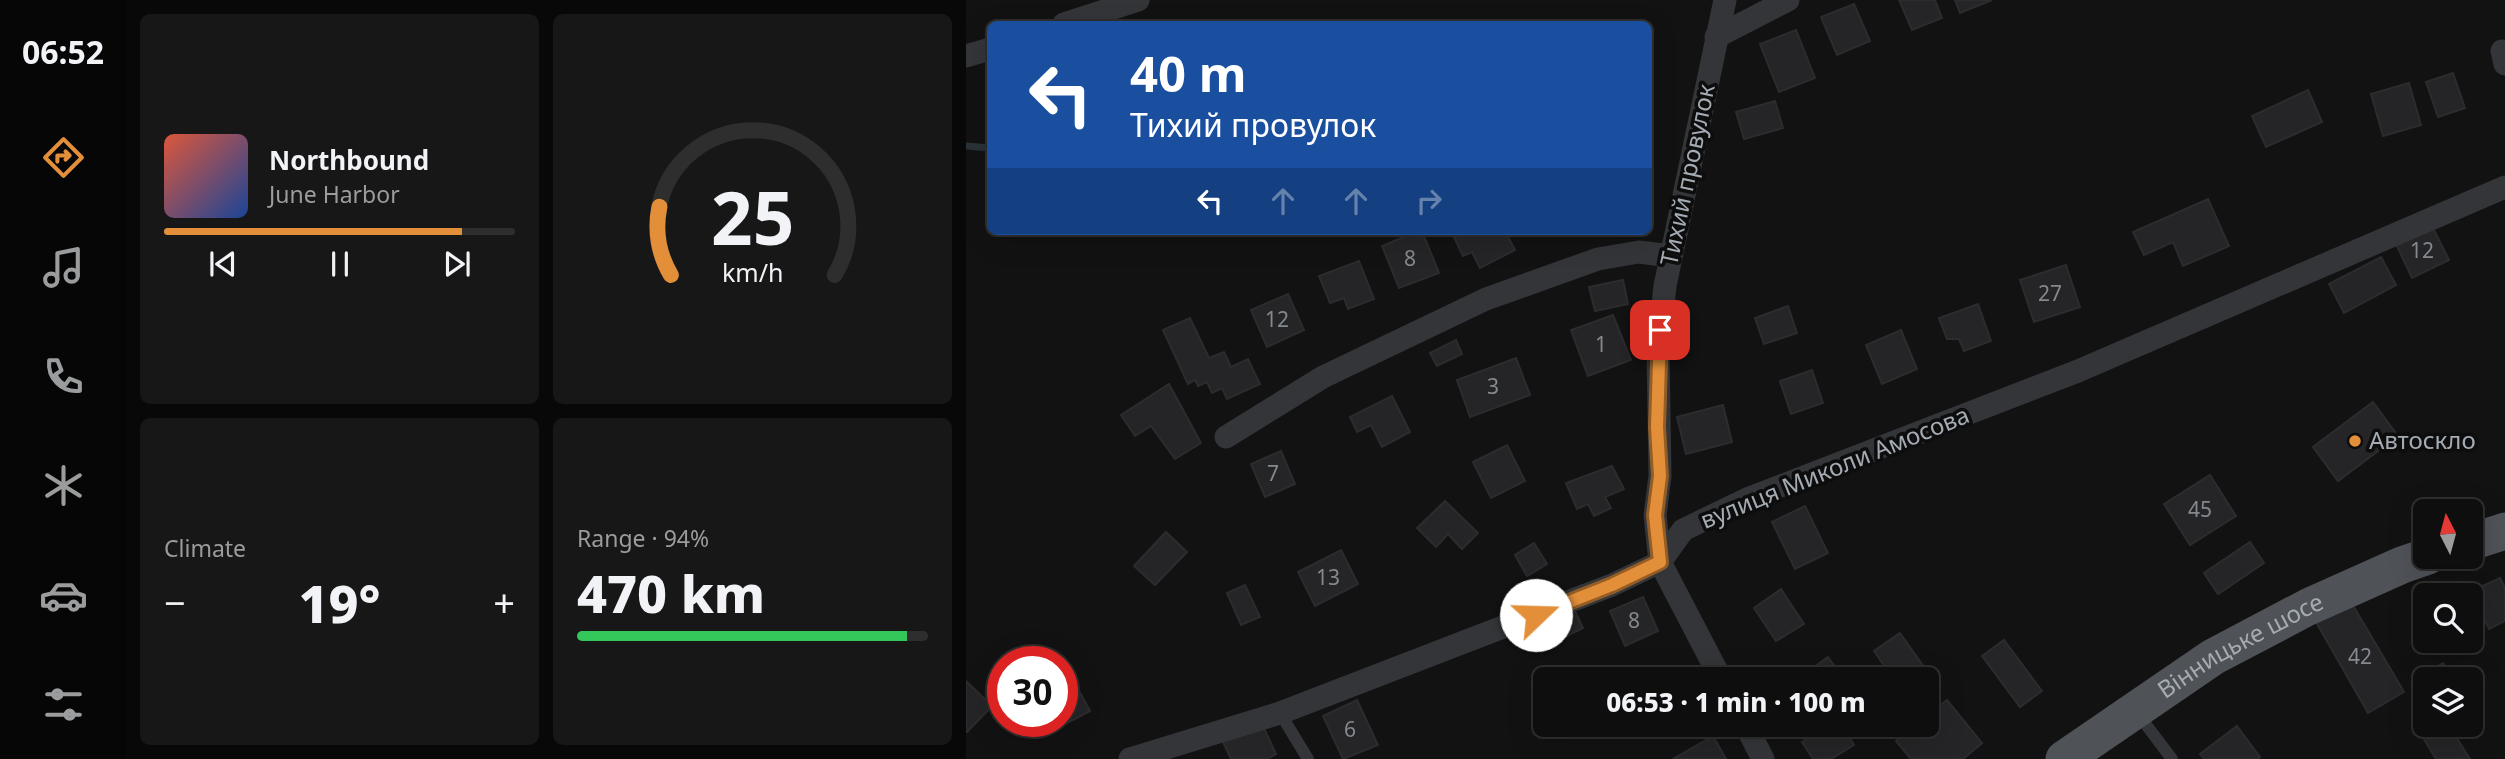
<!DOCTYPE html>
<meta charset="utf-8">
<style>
:root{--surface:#0e0e0e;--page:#171717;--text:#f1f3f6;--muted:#9b9c9e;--line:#2e2e2e;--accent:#e38f3a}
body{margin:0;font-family:"Noto Sans",sans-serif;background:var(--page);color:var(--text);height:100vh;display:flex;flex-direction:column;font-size:26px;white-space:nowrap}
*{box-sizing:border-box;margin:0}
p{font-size:23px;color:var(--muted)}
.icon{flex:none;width:38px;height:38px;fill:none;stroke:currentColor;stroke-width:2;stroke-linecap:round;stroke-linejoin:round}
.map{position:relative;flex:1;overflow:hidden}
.drawer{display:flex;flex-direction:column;gap:14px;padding:14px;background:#080808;width:840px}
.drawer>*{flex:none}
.top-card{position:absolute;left:21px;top:21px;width:665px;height:214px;border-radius:10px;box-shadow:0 7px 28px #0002,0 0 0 2px var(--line);background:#1a4fa0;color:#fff;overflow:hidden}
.needle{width:46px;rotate:354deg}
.fabs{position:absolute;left:1447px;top:499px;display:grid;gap:14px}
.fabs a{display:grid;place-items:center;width:70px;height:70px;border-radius:10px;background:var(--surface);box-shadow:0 7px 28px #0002,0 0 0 2px var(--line);font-size:35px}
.speed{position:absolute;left:21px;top:646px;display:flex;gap:14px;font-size:35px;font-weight:700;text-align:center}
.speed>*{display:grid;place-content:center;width:91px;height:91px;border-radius:50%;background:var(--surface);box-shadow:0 7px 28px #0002,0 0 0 2px var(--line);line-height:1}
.speed .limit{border:10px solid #d22;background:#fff;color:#111}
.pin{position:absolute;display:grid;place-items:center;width:60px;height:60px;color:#fff;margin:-30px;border-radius:14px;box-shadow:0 4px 10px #0006}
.me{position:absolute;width:77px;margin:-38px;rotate:69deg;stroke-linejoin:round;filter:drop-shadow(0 0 5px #0008)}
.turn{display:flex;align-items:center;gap:24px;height:147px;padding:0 28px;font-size:32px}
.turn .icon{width:91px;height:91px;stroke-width:2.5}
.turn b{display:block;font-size:49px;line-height:60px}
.lanes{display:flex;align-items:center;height:66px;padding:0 28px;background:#0003;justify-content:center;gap:35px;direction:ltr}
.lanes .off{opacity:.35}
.big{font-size:52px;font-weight:800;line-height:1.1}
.drawer .tile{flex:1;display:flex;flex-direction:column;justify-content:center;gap:10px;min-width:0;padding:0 24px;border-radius:10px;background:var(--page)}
.drawer .dial{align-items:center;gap:0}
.dial svg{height:182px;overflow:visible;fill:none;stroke:var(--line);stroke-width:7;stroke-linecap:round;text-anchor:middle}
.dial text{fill:var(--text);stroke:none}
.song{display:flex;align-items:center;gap:21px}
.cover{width:84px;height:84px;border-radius:10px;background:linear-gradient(135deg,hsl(10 70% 55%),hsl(220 70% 35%))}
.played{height:7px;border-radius:4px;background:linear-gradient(90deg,var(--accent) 85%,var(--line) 85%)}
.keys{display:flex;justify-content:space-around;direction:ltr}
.heat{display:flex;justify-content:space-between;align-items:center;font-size:38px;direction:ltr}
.charge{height:10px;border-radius:5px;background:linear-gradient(90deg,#34c759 94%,var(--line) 0)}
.drawer .tiles{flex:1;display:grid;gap:14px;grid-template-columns:repeat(2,1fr)}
.trip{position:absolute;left:567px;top:667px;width:406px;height:70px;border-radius:10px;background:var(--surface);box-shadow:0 7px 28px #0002,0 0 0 2px var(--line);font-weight:800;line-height:70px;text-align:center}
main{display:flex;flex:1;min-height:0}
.dock{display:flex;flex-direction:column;width:126px;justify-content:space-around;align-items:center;background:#060606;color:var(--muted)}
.dock .icon{width:49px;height:49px}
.dock .active{color:var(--accent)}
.dock b{font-size:32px;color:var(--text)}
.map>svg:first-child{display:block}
</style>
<main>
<nav class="dock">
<b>06:52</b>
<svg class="icon active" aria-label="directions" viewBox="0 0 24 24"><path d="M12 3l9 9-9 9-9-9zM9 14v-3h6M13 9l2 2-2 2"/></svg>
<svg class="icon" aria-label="music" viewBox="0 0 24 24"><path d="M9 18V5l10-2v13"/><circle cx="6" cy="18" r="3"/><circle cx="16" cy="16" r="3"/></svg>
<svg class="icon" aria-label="phone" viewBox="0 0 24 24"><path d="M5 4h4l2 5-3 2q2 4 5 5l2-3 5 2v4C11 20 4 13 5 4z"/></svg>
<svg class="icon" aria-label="climate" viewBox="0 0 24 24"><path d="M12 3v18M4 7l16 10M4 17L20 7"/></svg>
<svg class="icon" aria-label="car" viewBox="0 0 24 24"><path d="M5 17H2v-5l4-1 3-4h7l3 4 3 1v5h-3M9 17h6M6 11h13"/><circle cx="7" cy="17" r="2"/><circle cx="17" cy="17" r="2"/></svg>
<svg class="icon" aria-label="filters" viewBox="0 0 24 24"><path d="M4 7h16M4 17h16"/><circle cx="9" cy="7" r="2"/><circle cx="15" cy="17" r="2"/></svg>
</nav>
<section class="drawer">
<div class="tiles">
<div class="tile">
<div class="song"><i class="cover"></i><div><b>Northbound</b><p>June Harbor</p></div></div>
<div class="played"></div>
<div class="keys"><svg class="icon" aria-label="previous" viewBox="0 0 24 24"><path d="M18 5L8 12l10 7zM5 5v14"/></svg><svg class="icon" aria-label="pause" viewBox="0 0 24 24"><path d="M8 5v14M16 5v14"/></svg><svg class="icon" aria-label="next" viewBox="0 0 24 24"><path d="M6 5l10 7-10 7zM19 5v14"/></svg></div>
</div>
<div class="tile dial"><svg viewBox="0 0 100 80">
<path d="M14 69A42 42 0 1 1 86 69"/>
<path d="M14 69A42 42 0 0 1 9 39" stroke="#e38f3a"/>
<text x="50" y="56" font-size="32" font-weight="700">25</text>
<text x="50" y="72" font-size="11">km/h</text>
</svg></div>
<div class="tile"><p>Climate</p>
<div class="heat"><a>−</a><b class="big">19°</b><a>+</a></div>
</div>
<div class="tile"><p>Range · 94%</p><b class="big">470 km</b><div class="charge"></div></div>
</div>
</section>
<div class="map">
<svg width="1539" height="759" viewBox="0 0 1539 759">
<rect width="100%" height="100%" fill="#121213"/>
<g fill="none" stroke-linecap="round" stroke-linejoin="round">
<!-- stream -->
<path stroke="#293236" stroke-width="7" d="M0,146L24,148"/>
</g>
<!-- building -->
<g fill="#252527" stroke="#2c2c2f" stroke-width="2">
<path d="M933,0H969L976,18L946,30Z"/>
<path d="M989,0H1026L994,13Z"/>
<path d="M888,4L904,41L871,55L855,17Z"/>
<path d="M830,30L849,78L813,92L794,44Z"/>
<path d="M1487,73L1499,108L1472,117L1460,82Z"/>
<path d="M1443,83L1455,125L1417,136L1405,94Z"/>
<path d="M1342,90L1356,122L1300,147L1286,116Z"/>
<path d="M809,101L817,128L778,139L770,112Z"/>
<path d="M1242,199L1263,246L1217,266L1207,242L1178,255L1167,232Z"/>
<path d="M1465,224L1483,260L1446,278L1429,242Z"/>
<path d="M452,231H456L473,273L433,288L416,246Z"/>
<path d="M485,231H539L549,250L514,268L506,252L497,256Z"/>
<path d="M1415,257L1430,285L1378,313L1363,284Z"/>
<path d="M393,261L408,299L382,309L378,298L364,303L353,276Z"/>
<path d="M1100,265L1114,307L1068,322L1054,280Z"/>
<path d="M657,280L662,304L629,311L623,287Z"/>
<path d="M322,294L338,330L301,347L285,310Z"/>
<path d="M1012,304L1025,341L998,351L993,339H981L973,318Z"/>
<path d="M822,306L831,333L798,344L789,318Z"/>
<path d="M647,315L665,360L622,376L605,330Z"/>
<path d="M224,318L243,358L258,352L265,367L282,359L294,384L261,399L256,388L246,393L241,382L232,386L229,380L222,384L197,330Z"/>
<path d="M935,330L951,369L916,384L900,345Z"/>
<path d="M490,340L496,354L471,366L464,353Z"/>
<path d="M550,358L564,395L504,417L491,380Z"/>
<path d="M846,370L857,403L825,414L814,381Z"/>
<path d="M203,384L235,443L209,459L185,426L169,436L155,415Z"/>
<path d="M426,396L444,432L416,447L405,425L391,432L384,417Z"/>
<path d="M1407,402L1432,436L1372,481L1347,447Z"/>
<path d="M757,405L766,442L720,454L711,417Z"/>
<path d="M541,445L559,481L525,498L507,462Z"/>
<path d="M315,451L329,484L299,497L285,464Z"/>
<path d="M646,466L658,489L639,497L645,508L628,516L622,504L611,509L600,483Z"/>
<path d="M1244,475L1270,516L1224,545L1198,504Z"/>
<path d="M479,501L512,533L496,549L482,534L470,547L451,528Z"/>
<path d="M839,506L862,553L829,569L806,522Z"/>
<path d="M200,532L221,552L189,585L168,566Z"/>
<path d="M1284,542L1298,563L1252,594L1238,573Z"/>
<path d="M568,543L581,564L561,576L549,555Z"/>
<path d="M375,550L392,584L349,606L332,572Z"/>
<path d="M1534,578L1539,588V621L1523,629L1505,591Z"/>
<path d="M279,585L294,617L275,625L261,593Z"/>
<path d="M815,589L838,624L810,641L788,608Z"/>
<path d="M677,597L692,631L659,646L644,611Z"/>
<path d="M1385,602L1438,692L1402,713L1350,622Z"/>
<path d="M607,607L617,628L591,641L580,620Z"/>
<path d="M934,633L958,667L941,679H927L908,651Z"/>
<path d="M1038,640L1076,691L1054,707L1016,656Z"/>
<path d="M862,657L878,679H832Z"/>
<path d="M1477,663L1487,679H1460V684L1455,676Z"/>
<path d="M0,681L26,706L1,732L0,731Z"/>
<path d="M110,685L124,711L90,729L86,721H96V692Z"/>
<path d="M391,700L412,745L377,759L357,716Z"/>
<path d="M981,700L1016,743L997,759H945L930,741L950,724H961V716Z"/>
<path d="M294,720L310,754L301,759H265L255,738Z"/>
<path d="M863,724H875L888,745L865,759H847L836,742Z"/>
<path d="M1475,724H1482L1504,759H1470L1456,736Z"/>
<path d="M1271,726L1294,757L1291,759H1238L1234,754Z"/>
<path d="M747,736L760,759H707Z"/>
</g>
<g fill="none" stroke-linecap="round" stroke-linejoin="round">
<!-- lane -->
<g stroke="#333538" stroke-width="12">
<path d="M314,713L342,759"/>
<path d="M1172,714L1206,759"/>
</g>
<!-- street -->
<g stroke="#333538" stroke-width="23">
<path d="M98,24L172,0"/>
<path d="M750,37L822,0"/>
<path d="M1536,51L1539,64"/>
<path d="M0,56L24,49"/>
<path d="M260,437L357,377L520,299L632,259L673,252L705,256"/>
<path d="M755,679L694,562L689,515L694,476L692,352L699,286L759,0"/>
<path d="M779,724L797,759"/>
<path d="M164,759L314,713L646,585L694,562L717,530L781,499L1112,371L1539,187"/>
</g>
<!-- primary -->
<g stroke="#4f5257" stroke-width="37">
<path d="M1505,542L1539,531"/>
<path id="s1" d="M1098,759L1247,657L1342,607L1436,565L1462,556"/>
</g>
</g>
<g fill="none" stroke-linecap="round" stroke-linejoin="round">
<defs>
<path id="route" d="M570,615L646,585L694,562L689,515L694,476L691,427L694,330"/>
</defs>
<!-- route casing -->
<use href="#route" stroke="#945d26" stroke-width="18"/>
<!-- route -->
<use href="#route" stroke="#e38f3a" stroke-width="12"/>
</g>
<!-- markers -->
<circle fill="#e38f3a" stroke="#0d0d0e" stroke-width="2.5" cx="1389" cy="441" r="7"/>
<g text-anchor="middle" stroke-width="7" stroke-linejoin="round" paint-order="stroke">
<!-- number labels -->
<g font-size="21" fill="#84898f">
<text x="1456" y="258">12</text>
<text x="444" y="266">8</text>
<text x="1084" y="301">27</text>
<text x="311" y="327">12</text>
<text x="635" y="352">1</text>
<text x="527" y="394">3</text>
<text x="307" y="481">7</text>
<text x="1234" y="517">45</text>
<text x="362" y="585">13</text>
<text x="668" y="628">8</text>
<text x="1394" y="664">42</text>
<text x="384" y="737">6</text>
</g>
<!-- street labels -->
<g font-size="24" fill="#a4abb3" stroke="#0d0d0e">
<text transform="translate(722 175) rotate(-78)" y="8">Тихий провулок</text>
<text transform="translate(869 468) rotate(-22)" y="8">вулиця Миколи Амосова</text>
<text dy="8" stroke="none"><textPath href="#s1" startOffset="210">Вінницьке шосе</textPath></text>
</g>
<!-- poi labels -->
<g font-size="24" fill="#a4abb3" stroke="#0d0d0e" text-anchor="start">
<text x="1403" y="449">Автоскло</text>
</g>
</g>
</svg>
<div class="fabs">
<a><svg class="needle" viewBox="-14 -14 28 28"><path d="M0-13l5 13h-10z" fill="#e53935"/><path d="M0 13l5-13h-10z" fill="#9b9c9e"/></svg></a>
<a><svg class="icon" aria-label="search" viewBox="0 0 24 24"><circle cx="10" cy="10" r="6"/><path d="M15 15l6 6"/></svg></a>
<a><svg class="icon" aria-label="layers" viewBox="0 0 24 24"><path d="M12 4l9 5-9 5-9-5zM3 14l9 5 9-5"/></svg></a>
</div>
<div class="speed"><div class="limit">30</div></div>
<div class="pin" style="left:694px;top:330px;background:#d93025"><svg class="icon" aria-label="arrive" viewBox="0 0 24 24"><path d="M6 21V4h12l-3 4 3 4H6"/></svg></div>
<svg class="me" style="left:570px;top:615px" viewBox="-20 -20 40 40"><circle r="19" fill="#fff"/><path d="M0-13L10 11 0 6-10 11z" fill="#e38f3a"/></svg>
<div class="trip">06:53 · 1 min · 100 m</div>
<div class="top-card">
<div class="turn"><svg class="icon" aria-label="left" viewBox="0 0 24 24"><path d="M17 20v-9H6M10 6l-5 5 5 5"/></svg><div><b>40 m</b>Тихий провулок</div></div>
<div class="lanes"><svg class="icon" aria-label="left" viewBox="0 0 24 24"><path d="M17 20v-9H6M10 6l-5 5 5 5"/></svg><svg class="icon off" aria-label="ahead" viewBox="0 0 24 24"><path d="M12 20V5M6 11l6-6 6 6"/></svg><svg class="icon off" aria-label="ahead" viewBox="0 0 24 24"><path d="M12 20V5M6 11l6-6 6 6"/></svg><svg class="icon off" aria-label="right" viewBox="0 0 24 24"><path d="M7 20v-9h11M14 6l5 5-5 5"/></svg></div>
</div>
</div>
</main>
